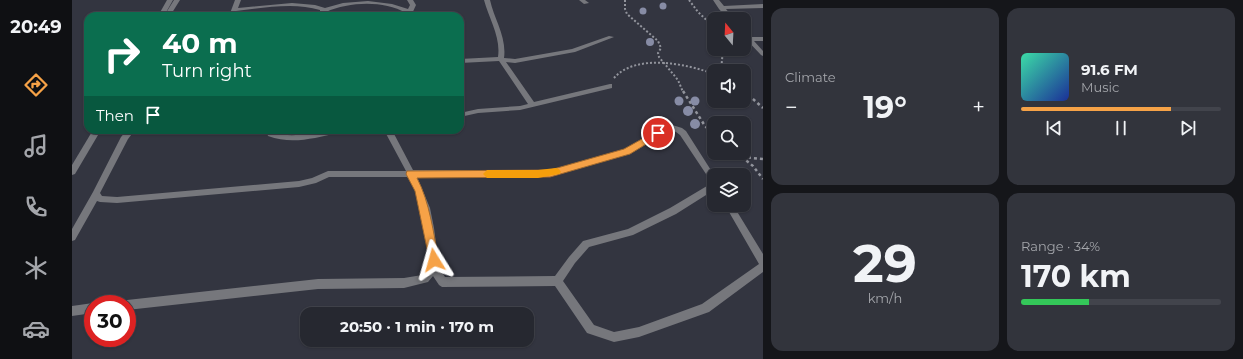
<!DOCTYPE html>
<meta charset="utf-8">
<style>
:root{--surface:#262830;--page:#32343c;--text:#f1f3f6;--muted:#a4a6ab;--line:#42444c;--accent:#f6a247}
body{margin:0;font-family:Montserrat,sans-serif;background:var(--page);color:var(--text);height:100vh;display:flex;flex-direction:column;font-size:15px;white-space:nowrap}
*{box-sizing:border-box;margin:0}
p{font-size:13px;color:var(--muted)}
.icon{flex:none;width:22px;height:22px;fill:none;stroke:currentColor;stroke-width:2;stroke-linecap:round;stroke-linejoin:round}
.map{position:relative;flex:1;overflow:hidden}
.details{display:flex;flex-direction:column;gap:8px;padding:8px;background:#15161a;width:480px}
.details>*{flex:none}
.hud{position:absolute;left:12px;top:12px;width:380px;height:122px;border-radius:12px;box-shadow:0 1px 3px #0004,0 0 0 1px var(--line);background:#0b6e4f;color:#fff;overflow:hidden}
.needle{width:26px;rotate:342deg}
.fabs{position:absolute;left:635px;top:12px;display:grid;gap:8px}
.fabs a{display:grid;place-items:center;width:44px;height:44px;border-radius:8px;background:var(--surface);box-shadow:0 1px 3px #0004,0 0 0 1px var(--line);font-size:20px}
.speed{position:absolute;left:12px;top:295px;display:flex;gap:8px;font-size:20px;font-weight:700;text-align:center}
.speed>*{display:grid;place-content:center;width:52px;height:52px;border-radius:50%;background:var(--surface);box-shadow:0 1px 3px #0004,0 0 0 1px var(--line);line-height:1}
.speed .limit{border:6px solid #d22;background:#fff;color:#111}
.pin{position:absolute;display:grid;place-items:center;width:34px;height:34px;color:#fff;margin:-17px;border:2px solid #fff;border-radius:50%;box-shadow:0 1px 4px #0007}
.me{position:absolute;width:44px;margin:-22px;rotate:352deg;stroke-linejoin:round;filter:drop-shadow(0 0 3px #0008)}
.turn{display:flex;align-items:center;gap:14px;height:84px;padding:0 12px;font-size:18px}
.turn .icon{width:52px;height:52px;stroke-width:2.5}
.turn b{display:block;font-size:28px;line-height:34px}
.then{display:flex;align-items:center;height:38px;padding:0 12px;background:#0003;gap:8px;font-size:15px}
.big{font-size:30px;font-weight:700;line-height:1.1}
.details .card{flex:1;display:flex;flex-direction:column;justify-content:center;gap:6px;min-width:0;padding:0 14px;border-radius:12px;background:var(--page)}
.details .dial{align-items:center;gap:0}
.dial b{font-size:52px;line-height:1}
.song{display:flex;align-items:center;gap:12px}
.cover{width:48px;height:48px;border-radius:6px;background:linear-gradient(135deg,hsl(160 70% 55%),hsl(230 70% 35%))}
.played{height:4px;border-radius:2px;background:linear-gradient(90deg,var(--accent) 75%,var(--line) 75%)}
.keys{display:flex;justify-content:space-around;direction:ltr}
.heat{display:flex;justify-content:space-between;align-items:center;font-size:22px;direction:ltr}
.charge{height:6px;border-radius:3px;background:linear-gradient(90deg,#34c759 34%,var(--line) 0)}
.details .tiles{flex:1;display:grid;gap:8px;grid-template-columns:repeat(2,1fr)}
.trip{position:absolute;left:228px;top:307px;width:234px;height:40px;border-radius:12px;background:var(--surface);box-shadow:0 1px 3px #0004,0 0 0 1px var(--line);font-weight:700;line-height:40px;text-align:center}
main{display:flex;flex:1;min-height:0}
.dock{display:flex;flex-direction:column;width:72px;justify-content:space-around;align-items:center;background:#0f1013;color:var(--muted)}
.dock .icon{width:28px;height:28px}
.dock .active{color:var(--accent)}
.dock b{font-size:18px;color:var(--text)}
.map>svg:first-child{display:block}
</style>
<main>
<nav class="dock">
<b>20:49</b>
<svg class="icon active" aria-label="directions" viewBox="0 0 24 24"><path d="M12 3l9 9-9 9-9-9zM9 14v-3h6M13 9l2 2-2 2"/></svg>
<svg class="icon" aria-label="music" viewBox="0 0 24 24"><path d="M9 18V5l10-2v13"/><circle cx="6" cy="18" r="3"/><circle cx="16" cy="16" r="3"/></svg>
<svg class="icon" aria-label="phone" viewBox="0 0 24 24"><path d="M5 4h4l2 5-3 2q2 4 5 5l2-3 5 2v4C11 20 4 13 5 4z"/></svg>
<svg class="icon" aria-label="climate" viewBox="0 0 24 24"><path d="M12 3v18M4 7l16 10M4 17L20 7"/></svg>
<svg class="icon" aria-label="car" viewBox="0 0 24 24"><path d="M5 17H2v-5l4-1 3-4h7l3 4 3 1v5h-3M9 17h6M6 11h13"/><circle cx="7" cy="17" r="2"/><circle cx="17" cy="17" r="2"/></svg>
</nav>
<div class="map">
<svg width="691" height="359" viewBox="0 0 691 359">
<rect width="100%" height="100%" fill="#333540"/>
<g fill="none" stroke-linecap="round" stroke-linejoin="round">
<!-- path-far1 -->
<g stroke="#92949c" stroke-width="2" stroke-dasharray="2 2" stroke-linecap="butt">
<path d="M553,0V9L555,14L586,41L589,48L586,53L587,57L606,80L611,92"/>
<path d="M617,0L626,12L642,27"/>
<path d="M649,71L651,49"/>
<path d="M542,78C564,53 615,64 642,74"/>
<path d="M672,91L673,92"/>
</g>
<!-- path -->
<g stroke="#92949c" stroke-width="2.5" stroke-dasharray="3 3" stroke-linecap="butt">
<path d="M611,91L633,126L642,135"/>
<path d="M672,91L691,108"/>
<path d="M665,153L681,166L691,179"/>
<path d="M670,157L691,159"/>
</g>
<!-- minor -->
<g fill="#76777c" fill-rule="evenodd">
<path d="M163,0H169L166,8L220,3L243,5L253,8L271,3L296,1L320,4L336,9L338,5L335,0H341L344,5L339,16H335L334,13C311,0 277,2 254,12V16H248V10C222,2 191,8 164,11L163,16H157Z"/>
<path d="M412,0H418C422,19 435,37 432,58L443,59L500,49L537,36L542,37L503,52L443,63L434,62L462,102L538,84H540V88L448,110L406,113L388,117V113L406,109L448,106L456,104L427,61L388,63V59L426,57C429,37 417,19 412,0Z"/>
<path d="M507,0H513L517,3L512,4Z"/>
<path d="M641,0H647L652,6L691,4V8L654,9L662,19H656L647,9Z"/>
<path d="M672,32L678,37H691V41H682L691,51V56L689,55L672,37Z"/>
<path d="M597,124L610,128L614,131L642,175V190L604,214L561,235L517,247L503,263L491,281L522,325L542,332L567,327L630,304L687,264L653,205H661L691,254V272L637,312L567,337L542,342L515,333L483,286L370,287L367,285L361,276L356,282L332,288L246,289L55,310V304H50L51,301L55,300L246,279L332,278L350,275L357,267C355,235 351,205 337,177H257L244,183L227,187L45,203L28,202L25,201L3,240L0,241V229L21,192L49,137L55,130H63L56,139L28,193L30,196L45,197L227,181L240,178L256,171H334L312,130H320L341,170H478L553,150ZM598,130L604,132L608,135L640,183L598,208L556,229L511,241L497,257L483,276L373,277L367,267L362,228L358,208L345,177L478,176L558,154Z"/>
<path d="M194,130H202V132C220,139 236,133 253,130C259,129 264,130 270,130L266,133C242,138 220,145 196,136Z"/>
<path d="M21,303L23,304H21V313L0,316V306Z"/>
</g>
<!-- tertiary -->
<g fill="#76777c" fill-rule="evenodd">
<path d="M95,0H101L92,16H86Z"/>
<path d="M102,0H108L98,16H92Z"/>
<path d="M21,130H29L3,174L0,175V165Z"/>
</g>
</g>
<!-- trees -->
<g fill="#878ca5">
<circle cx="591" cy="6" r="3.5"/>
<circle cx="571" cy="11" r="3.5"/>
<circle cx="578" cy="42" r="4"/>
<circle cx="607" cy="101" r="4.5"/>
<circle cx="623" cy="101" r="4.5"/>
<circle cx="616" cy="111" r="5"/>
<circle cx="623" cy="124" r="5"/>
</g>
<!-- route -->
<path fill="#f6a247" stroke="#a0692e" d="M586,130L589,131L591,133L589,135L558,154L478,177L345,178C358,203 361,232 367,260L365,263L362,264L358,263L343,191L334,174L335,171L478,170L552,149Z"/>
<!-- slow -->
<path fill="#f59e0b" d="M484,168L487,169L489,172L487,174L466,178H415L411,174L415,170H466Z"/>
</svg>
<div class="fabs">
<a><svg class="needle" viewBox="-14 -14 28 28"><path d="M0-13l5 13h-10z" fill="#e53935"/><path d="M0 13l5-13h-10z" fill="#a4a6ab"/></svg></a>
<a><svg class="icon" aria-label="sound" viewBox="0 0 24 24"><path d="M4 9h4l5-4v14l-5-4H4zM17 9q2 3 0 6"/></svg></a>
<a><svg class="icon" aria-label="search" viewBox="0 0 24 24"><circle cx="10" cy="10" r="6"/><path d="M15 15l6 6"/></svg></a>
<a><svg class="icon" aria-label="layers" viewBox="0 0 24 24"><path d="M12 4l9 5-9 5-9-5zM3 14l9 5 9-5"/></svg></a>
</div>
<div class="speed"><div class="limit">30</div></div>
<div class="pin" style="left:586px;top:133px;background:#d93025"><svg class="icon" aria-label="arrive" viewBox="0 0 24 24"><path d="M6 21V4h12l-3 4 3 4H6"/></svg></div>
<svg class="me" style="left:362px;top:260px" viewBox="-20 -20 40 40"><path d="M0-17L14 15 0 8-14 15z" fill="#f6a247" stroke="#fff" stroke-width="4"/></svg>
<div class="trip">20:50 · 1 min · 170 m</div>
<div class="hud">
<div class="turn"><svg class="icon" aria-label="right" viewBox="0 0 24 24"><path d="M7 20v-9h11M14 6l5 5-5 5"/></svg><div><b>40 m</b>Turn right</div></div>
<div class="then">Then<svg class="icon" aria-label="arrive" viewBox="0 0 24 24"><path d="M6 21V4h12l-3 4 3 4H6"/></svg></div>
</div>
</div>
<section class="details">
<div class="tiles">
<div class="card"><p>Climate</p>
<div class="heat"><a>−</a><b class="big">19°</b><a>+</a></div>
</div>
<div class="card">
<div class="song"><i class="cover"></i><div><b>91.6 FM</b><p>Music</p></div></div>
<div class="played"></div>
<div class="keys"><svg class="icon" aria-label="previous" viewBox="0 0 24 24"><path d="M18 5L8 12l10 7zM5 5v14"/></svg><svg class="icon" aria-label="pause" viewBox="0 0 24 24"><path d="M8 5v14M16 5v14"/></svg><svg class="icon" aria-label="next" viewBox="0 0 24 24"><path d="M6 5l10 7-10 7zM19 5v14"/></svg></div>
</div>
<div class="card dial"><b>29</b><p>km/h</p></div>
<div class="card"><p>Range · 34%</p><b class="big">170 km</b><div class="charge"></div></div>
</div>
</section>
</main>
